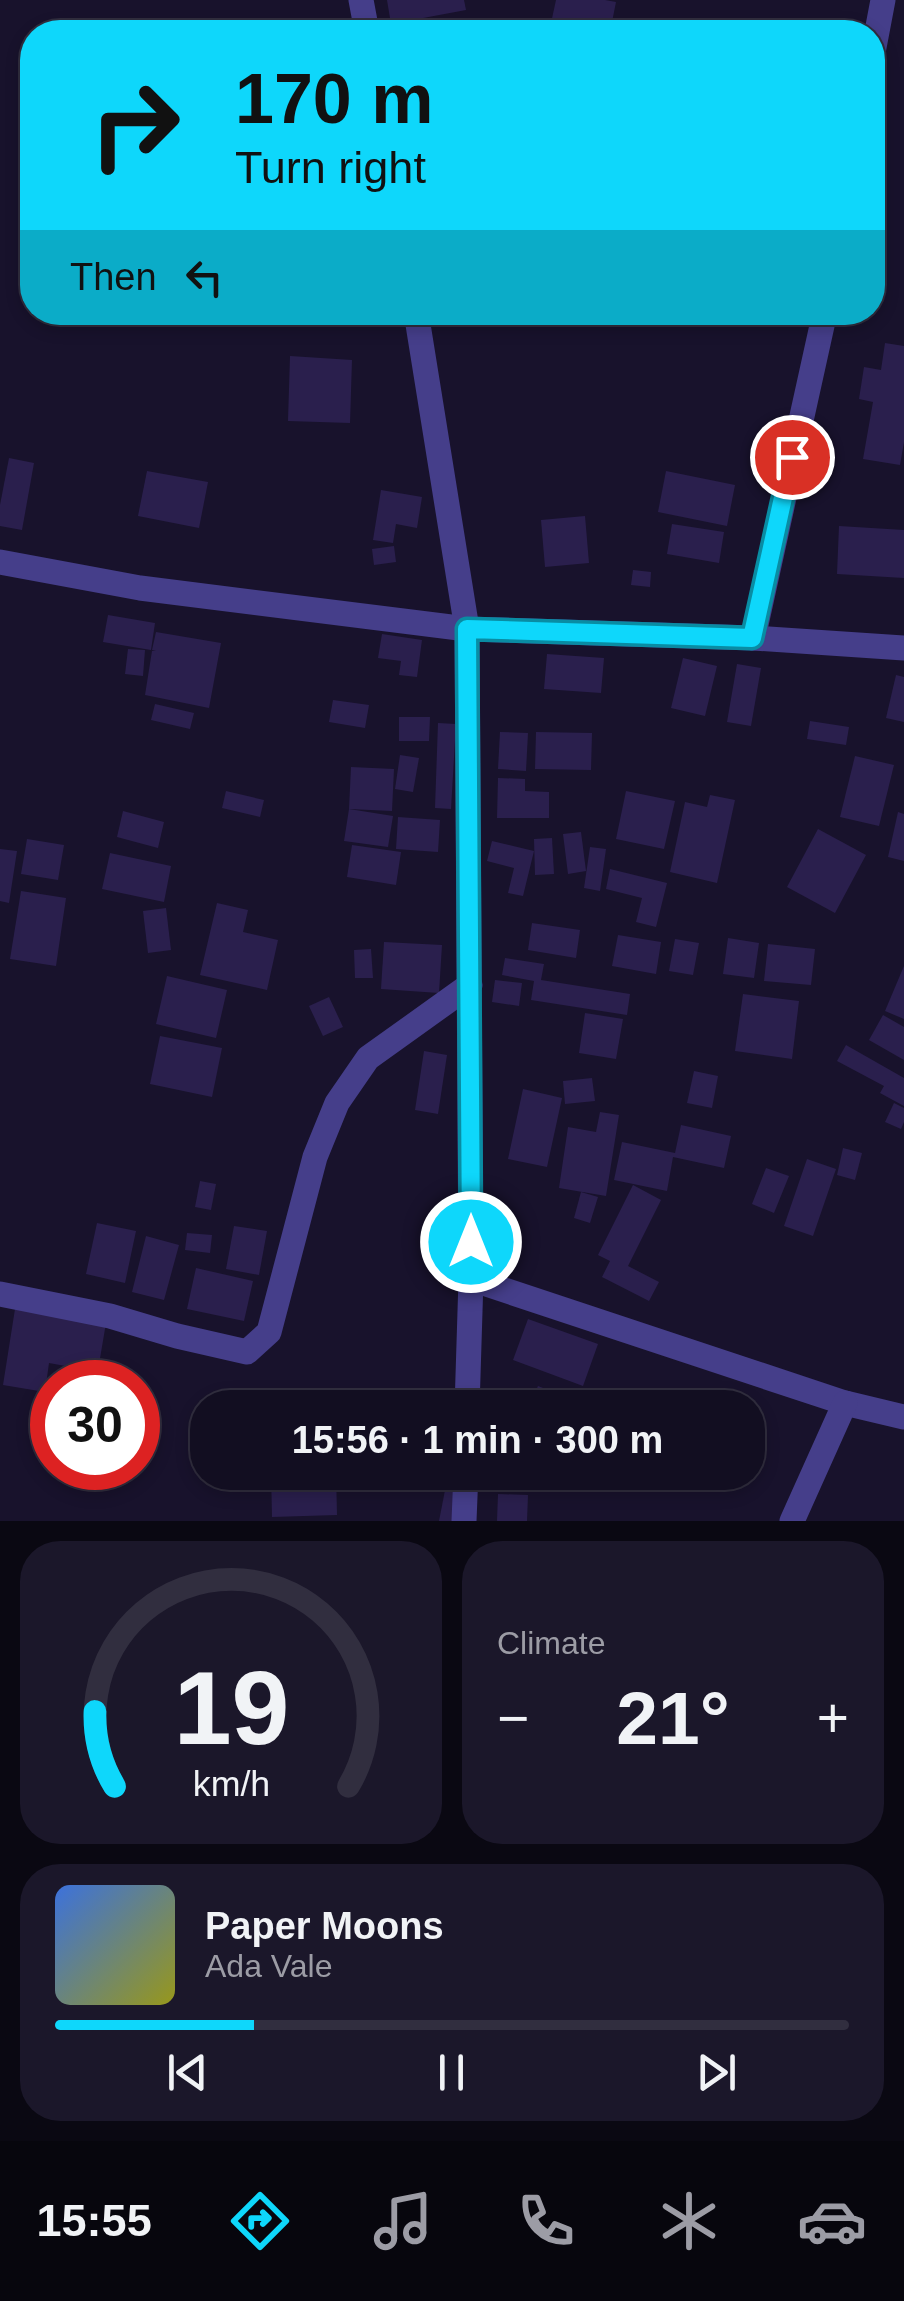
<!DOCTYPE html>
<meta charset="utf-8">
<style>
:root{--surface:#120e21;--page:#1b172a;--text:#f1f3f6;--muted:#9c9ca5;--line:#312e3f;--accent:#0ed7fb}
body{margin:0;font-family:Arial,sans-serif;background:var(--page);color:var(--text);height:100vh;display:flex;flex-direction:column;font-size:38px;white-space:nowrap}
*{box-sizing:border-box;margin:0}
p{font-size:32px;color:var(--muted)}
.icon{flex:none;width:55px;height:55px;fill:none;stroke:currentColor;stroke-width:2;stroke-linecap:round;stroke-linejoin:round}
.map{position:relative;height:1521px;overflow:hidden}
.panel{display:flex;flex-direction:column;gap:20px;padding:20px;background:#0a0812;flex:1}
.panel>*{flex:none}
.guide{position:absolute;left:20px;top:20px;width:865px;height:305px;border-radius:40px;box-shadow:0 5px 15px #0003,0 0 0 2px var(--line);background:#0ed7fb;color:#111;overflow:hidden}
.speed{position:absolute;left:30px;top:1360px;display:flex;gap:20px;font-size:50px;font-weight:700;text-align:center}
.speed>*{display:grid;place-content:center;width:130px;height:130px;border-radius:50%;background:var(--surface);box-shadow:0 5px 15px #0003,0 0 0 2px var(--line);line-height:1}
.speed .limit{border:15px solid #d22;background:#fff;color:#111}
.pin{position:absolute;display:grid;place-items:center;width:85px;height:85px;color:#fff;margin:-42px;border:5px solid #fff;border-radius:50%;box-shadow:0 2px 10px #0007}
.me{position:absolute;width:110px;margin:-55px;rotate:0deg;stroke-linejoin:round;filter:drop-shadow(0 0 8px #0008)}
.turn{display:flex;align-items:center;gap:35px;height:210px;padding:0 50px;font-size:45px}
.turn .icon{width:130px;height:130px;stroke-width:2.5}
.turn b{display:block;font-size:70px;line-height:85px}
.then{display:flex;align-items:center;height:95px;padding:0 50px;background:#0003;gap:20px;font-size:38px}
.big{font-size:75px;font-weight:700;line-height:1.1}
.panel .card{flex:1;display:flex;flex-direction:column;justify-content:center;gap:15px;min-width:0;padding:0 35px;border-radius:40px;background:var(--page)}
.panel .dial{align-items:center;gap:0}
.dial svg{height:260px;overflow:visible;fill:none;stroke:var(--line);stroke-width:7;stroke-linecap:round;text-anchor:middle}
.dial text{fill:var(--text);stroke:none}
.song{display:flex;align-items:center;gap:30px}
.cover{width:120px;height:120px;border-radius:15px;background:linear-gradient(135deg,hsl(220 70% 55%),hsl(60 70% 35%))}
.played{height:10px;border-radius:5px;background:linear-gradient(90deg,var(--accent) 25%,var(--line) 25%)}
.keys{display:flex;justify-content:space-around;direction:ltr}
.heat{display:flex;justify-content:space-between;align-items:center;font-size:55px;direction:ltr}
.panel .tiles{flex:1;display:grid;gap:20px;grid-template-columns:1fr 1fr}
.card:last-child{grid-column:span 2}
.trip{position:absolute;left:190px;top:1390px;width:575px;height:100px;border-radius:40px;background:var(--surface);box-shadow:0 5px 15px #0003,0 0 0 2px var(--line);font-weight:700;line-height:100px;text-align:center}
.dock{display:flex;height:160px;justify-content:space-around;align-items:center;background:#07060d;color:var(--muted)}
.dock .icon{width:70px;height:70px}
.dock .on{color:var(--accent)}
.dock b{font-size:45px;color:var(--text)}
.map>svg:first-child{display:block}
</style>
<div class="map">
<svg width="904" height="1521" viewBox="0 0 904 1521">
<rect width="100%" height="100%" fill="#18122c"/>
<!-- building -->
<g fill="#2a1f4d">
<path d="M387,0H464L466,10L391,24Z"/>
<path d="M556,0H605L616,2L610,32H575L576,28L551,23Z"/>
<path d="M885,343L904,346V442L900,465L863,459L873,402L859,399L864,367L881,370Z"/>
<path d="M290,356L352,360L350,423L288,421Z"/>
<path d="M9,458L34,463L22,530L0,526V505Z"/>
<path d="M147,471L208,482L199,528L138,516Z"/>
<path d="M666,471L735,485L727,526L658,512Z"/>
<path d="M381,490L422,497L417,528L396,524L393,543L373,540Z"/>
<path d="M585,516L589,563L545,567L541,520Z"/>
<path d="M672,524L724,532L719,563L667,554Z"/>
<path d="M839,526L904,530V578L837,574Z"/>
<path d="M394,546L396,562L374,565L372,549Z"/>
<path d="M633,570L651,572L650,587L631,585Z"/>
<path d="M108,615L155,623L151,650L103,642Z"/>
<path d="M156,632L221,643L209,708L145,695L152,651H156L152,650Z"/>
<path d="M382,634L422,640L417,677L399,675L401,661L378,658Z"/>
<path d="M128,649L145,650L143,676L125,674Z"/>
<path d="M547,654L604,658L601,693L544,689Z"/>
<path d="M683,658L717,666L705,716L671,708Z"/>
<path d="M737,664L761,668L751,726L727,722Z"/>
<path d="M896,675L904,677V722L886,718Z"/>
<path d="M333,700L369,705L365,728L329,722Z"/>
<path d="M155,704L194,713L190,729L151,720Z"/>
<path d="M399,717H430L429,741H399Z"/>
<path d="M810,721L849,727L846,745L807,739Z"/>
<path d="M438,723L456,724L451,809L435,808Z"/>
<path d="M500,732L528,733L526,771L498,769Z"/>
<path d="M536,732L592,733L591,770L535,769Z"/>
<path d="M400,755L419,758L413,792L395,789Z"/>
<path d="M855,756L894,765L879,826L840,817Z"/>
<path d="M351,767L394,769L392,811L349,809Z"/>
<path d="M498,778L525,779V791L549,792V818H497Z"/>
<path d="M226,791L264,800L260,817L222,808Z"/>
<path d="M626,791L675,801L664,849L616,839Z"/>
<path d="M710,795L735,800L717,883L670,872L685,802L707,807Z"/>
<path d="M349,809L393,816L388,847L344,841Z"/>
<path d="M123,811L164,822L158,848L117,837Z"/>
<path d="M898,812L904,814V861L888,857Z"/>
<path d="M398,817L440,820L438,852L396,849Z"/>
<path d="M818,829L866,855L835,913L787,887Z"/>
<path d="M581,832L586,871L568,874L563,834Z"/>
<path d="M552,838L554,874L535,875L534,839Z"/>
<path d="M27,839L64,845L58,880L21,874Z"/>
<path d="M492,841L534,851L523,896L508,893L514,868L487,861Z"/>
<path d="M352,845L401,852L396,885L347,877Z"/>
<path d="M590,847L606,849L600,891L584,888Z"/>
<path d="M0,849L17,851L9,903L0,901Z"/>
<path d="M110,853L171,866L164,902L102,889Z"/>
<path d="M610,869L667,883L656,927L636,922L642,898L606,889Z"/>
<path d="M21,891L66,898L56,966L10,959Z"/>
<path d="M217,903L248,910L243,932L278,940L267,990L200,975Z"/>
<path d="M166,908L171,950L148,953L143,911Z"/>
<path d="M532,923L580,930L576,958L528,950Z"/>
<path d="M618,935L661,942L656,974L612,966Z"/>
<path d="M728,938L759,943L754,978L723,974Z"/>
<path d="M675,939L699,943L693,975L669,971Z"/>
<path d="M384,942L442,945L439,993L381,989Z"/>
<path d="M768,944L815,949L811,985L764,981Z"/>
<path d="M371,949L373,978H355L354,950Z"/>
<path d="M505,958L544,964L541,980L630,994L627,1015L531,1000L534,981L502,975Z"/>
<path d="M904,966V1019L885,1011Z"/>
<path d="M167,976L227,990L216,1038L156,1024Z"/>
<path d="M495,980L522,983L519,1006L492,1002Z"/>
<path d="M743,994L799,1001L792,1059L735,1051Z"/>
<path d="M329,997L343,1027L323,1036L309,1006Z"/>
<path d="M585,1013L623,1019L616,1059L579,1053Z"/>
<path d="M883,1015L904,1027V1060L869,1040Z"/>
<path d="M160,1036L222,1048L212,1097L150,1084Z"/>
<path d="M846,1045L904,1078V1106L880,1093L884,1086L837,1061Z"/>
<path d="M424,1051L447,1055L438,1114L415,1110Z"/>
<path d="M694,1071L718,1076L712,1108L687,1103Z"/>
<path d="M592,1078L595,1101L565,1104L563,1081Z"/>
<path d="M523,1089L562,1098L547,1167L508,1159Z"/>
<path d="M894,1103L904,1108V1122L901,1129L885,1122Z"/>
<path d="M600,1112L619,1115L606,1196L559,1188L568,1127L596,1132Z"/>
<path d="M681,1125L731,1136L724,1168L673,1157L667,1191L614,1180L622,1142L675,1153Z"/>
<path d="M843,1148L862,1153L855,1180L837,1175Z"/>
<path d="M807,1159L836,1169L813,1236L784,1226Z"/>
<path d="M766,1168L789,1176L774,1213L752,1204Z"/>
<path d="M200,1181L216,1184L211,1210L195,1207Z"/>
<path d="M633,1185L661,1200L628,1266L659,1282L649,1301L602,1277L610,1261L598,1255Z"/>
<path d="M581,1192L598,1197L590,1223L574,1218Z"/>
<path d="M97,1223L136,1231L125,1283L86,1274Z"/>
<path d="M234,1226L267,1231L259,1275L226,1269Z"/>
<path d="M187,1233L212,1235L210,1253L185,1250Z"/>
<path d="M146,1236L179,1245L164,1300L132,1292Z"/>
<path d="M196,1268L253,1281L244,1321L187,1309Z"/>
<path d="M15,1309L106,1323L96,1382H68L71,1367L49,1363L45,1392L3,1385Z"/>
<path d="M528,1319L598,1344L583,1386L513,1360Z"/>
<path d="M538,1386L591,1407V1408H529Z"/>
<path d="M271,1472H336L337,1515L272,1517Z"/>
<path d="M447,1480L463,1483L456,1521H439Z"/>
<path d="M498,1494L528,1495L527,1521H497Z"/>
</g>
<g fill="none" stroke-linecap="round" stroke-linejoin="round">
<!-- minor -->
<g stroke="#453e8a" stroke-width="25">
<path d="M361,0L367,32"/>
<path d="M872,58L883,0"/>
<path d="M416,312L467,629L471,1279L467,1408"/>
<path d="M0,562L140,588L467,629L753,638L904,648"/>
<path d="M753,638L825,312"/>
<path d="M471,1279L845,1403L904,1417"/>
<path d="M0,1294L110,1316L177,1336L247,1352L269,1332L315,1157L337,1103L368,1058L470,985"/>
<path d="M464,1521L466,1472"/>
<path d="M792,1521L845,1403"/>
</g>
</g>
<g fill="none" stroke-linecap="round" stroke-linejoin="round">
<defs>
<path id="route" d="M471,1242L467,629L752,638L792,457"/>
</defs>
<!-- route casing -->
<use href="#route" stroke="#098ca3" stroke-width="25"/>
<!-- route -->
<use href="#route" stroke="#0ed7fb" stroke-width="18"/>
</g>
</svg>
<div class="speed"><div class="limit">30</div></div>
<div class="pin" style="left:792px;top:457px;background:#d93025"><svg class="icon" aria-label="arrive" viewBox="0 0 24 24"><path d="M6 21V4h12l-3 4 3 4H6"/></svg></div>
<svg class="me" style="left:471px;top:1242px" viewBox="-20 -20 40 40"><circle r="17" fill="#0ed7fb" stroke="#fff" stroke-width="3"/><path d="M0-11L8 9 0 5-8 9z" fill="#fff"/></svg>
<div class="trip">15:56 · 1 min · 300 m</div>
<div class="guide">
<div class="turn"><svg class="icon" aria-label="right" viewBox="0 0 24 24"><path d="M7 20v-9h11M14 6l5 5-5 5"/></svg><div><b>170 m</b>Turn right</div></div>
<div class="then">Then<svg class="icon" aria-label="left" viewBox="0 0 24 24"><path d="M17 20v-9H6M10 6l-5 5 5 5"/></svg></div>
</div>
</div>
<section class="panel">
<div class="tiles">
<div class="card dial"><svg viewBox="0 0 100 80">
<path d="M14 69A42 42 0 1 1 86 69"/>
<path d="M14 69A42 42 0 0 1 8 46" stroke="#0ed7fb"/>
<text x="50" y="56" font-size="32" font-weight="700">19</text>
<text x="50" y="72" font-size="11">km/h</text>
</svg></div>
<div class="card"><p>Climate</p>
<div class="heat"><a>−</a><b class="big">21°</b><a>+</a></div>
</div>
<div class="card">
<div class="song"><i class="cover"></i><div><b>Paper Moons</b><p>Ada Vale</p></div></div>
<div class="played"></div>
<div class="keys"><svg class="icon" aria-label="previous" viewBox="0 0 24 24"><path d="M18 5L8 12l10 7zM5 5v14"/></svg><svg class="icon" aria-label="pause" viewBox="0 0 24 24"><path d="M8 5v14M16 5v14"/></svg><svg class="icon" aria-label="next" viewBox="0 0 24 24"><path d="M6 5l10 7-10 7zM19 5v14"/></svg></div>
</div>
</div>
</section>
<nav class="dock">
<b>15:55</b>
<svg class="icon on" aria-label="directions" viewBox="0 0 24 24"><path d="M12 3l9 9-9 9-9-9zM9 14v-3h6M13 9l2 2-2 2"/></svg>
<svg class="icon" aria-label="music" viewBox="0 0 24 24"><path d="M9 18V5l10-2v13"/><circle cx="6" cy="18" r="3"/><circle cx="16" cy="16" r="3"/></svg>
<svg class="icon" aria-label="phone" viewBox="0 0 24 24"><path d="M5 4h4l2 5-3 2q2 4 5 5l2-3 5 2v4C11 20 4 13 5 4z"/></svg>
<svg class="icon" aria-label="climate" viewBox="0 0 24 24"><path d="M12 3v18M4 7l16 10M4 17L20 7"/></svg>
<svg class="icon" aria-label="car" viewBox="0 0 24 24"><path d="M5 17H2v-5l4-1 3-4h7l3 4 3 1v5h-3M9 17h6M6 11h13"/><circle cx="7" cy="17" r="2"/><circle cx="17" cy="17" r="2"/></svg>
</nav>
